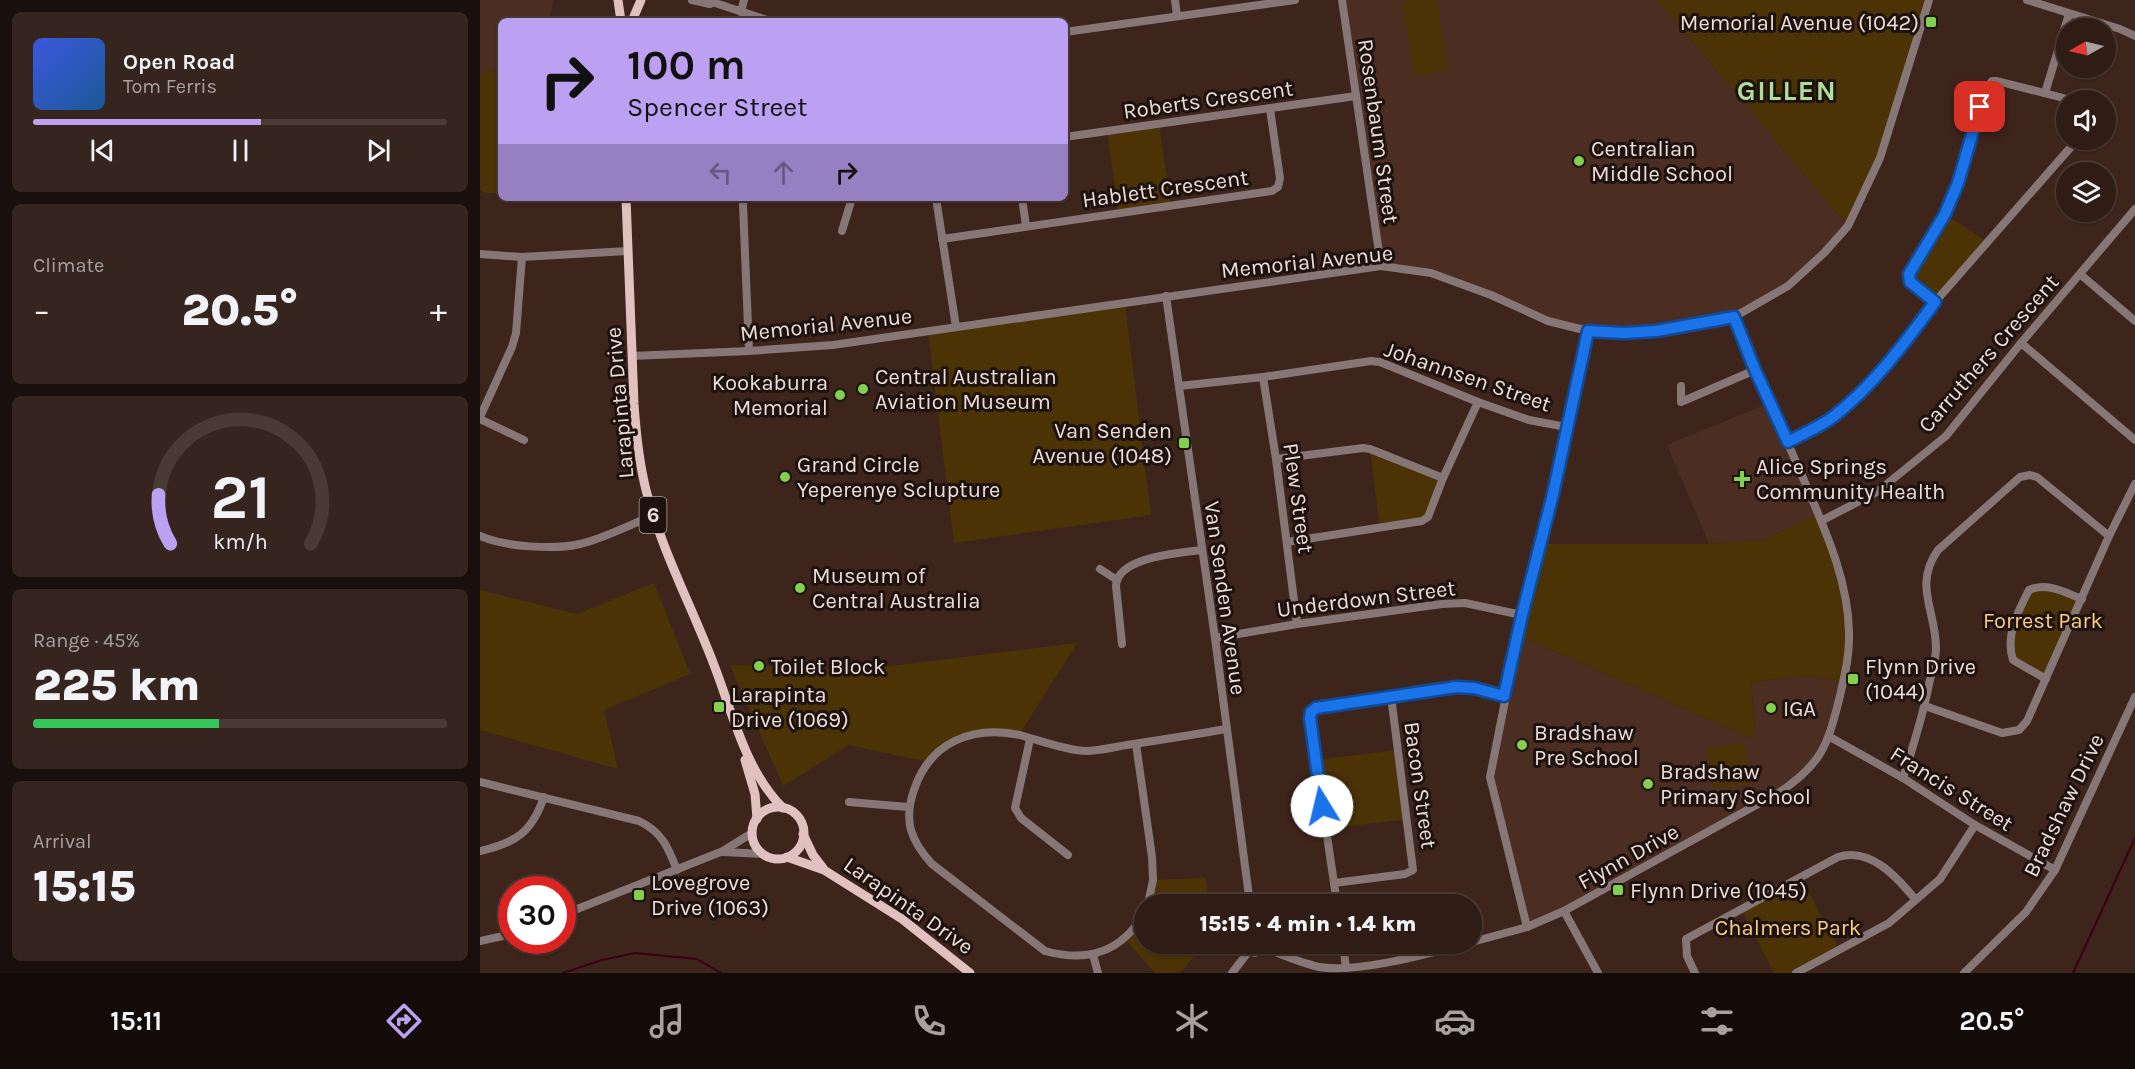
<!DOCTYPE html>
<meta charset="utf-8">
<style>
:root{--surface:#2e1c15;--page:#36251e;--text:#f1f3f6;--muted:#a7a1a0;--line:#493a34;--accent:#bca0f2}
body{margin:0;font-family:Karla,sans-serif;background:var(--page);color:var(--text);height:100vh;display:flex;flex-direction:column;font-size:22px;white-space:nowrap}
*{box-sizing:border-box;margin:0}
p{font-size:20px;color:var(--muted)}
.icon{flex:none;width:33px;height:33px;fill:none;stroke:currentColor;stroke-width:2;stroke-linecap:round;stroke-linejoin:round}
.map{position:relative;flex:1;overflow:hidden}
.sheet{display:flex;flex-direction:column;gap:12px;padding:12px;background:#190f0c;width:480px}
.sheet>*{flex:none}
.guide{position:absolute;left:18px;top:18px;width:570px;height:183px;border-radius:9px;box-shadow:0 2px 4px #0004,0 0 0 2px var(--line);background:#bca0f2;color:#111;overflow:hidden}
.needle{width:39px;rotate:262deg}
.fabs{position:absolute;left:1576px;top:18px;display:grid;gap:12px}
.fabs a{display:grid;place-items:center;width:60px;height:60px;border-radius:50%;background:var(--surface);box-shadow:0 2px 4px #0004,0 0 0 2px var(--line);font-size:30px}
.speed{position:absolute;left:18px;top:876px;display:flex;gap:12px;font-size:30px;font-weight:700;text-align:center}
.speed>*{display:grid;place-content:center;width:78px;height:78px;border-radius:50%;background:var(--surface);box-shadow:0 2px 4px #0004,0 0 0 2px var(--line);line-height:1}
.speed .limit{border:9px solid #d22;background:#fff;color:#111}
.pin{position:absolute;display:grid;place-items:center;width:51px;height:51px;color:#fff;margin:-26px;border-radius:12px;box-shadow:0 3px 9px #0006}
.me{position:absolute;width:66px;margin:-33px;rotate:351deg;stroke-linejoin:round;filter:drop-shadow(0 0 4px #0008)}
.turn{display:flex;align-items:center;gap:21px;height:126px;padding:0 30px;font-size:27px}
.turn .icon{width:78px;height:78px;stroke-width:2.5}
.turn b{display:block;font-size:42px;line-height:51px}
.lanes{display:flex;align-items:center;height:57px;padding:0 30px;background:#0003;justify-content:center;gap:30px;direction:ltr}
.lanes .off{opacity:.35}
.big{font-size:45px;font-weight:800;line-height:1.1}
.sheet .widget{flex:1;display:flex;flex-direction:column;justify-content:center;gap:9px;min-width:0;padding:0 21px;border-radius:9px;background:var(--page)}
.sheet .dial{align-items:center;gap:0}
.dial svg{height:156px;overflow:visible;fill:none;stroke:var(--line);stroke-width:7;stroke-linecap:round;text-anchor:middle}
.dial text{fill:var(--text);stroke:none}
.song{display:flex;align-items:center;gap:18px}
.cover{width:72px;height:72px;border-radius:9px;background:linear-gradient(135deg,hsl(230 70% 55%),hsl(210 70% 35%))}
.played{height:6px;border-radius:3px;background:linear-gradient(90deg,var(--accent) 55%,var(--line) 55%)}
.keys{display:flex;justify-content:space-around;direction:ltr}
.heat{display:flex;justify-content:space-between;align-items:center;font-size:33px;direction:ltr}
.charge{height:9px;border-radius:4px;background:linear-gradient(90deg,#34c759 45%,var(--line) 0)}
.trip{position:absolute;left:654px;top:894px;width:348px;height:60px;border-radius:30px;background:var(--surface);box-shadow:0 2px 4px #0004,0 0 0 2px var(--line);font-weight:800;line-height:60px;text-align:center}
.menu{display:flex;height:96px;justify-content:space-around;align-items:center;background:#120b08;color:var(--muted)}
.menu .icon{width:42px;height:42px}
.menu .on{color:var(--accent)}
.menu b{font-size:27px;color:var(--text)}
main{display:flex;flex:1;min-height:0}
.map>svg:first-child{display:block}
</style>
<main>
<section class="sheet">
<div class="widget">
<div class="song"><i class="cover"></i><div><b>Open Road</b><p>Tom Ferris</p></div></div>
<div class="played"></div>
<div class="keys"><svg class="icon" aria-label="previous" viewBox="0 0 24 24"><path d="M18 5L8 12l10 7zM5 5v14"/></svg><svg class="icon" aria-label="pause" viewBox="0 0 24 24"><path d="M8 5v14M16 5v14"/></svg><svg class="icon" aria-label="next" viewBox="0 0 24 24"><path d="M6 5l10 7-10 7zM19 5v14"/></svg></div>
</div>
<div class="widget"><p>Climate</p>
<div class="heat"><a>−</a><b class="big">20.5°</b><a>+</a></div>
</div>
<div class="widget dial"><svg viewBox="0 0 100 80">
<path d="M14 69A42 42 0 1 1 86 69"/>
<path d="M14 69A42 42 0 0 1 8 44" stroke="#bca0f2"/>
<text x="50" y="56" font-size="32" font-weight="700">21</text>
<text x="50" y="72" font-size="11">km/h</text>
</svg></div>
<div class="widget"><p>Range · 45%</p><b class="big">225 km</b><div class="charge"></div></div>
<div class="widget"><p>Arrival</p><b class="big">15:15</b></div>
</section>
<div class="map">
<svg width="1655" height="973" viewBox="0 0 1655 973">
<rect width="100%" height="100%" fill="#3e251c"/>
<!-- built -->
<g fill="#4b2d21">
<path d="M0,0H74L68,21H21V72L8,70L0,76Z"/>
<path d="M862,0H1177L1368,226L1308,286L1254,317L1176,331H1108L1068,321L951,273L901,266Z"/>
<path d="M1289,403L1338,513L1286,539L1229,544L1187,445Z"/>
<path d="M1038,635L1271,738L1276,736L1271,682L1325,676L1363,681L1350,737L1319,779L1084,911L1047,927L1011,788Z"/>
</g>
<!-- green -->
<g fill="#4b3306">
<path d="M935,0H957L968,71L935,76L922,2Z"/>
<path d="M1177,0H1449L1400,158L1368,226Z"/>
<path d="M8,70L21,72V193H6L0,190V76Z"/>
<path d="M679,125L691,205L639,214L627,132Z"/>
<path d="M1465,214L1509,243L1455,302L1430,282L1431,270Z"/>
<path d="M645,304L671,515L474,543L448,331Z"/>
<path d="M890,449L963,478L948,517L900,529Z"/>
<path d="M1338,513L1367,607L1363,681L1325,676L1271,682L1276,737L1271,738L1038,635L1060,544H1229L1286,539Z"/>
<path d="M174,583L210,674L124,710L138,769L0,730V590L97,614Z"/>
<path d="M1558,586L1602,599L1566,679L1533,660L1534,620L1549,590Z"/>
<path d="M597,643L539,735L485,736L448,762L369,745L303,786L250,665L379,670Z"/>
<path d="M1265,743L1269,785L1233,788L1228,747Z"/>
<path d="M918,750L928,819L846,829L836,760Z"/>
<path d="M726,878L729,904H668L673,880Z"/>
<path d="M1321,878L1359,949L1316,973H1294L1261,909Z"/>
<path d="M664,914V944H724L700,973H675L644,938Z"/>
</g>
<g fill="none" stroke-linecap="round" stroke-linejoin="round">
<!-- stream -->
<g stroke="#3a0016" stroke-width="2">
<path d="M83,973L122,960L155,953L217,959L241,973"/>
<path d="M1593,973L1655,838"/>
</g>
<!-- minor -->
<g stroke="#867776" stroke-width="8">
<path d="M212,0L230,4"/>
<path d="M226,0L290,21"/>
<path d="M695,0L697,16"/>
<path d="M862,0L901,266"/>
<path d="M1547,0L1640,29L1655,36"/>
<path d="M261,12L264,0"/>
<path d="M585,32L815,0"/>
<path d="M1565,93L1589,14"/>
<path d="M585,137L876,96"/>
<path d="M265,198L263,204L269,351"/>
<path d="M456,198L476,327"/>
<path d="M542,198L546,226"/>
<path d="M362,231L372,198"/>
<path d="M462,239L792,191L798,187L800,178L790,109"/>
<path d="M0,254L42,257L148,251"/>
<path d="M1600,274L1655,321"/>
<path d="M686,296L735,638L770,904"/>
<path d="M1455,302L1430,282L1429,274L1456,231L1478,183L1506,88L1512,81H1517L1591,100"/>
<path d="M1541,343L1655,440"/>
<path d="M152,356L269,351L353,345L901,266L951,273L1011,295L1068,321L1108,331L1144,333L1176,331L1254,317L1308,286L1344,253L1368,226L1400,158L1449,0"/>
<path d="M783,377L796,459L817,624"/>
<path d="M699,386L783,377L891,361L900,362L998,402L1049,420L1086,427"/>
<path d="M1201,386V402L1275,370"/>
<path d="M0,417L32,347L36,333L42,257"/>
<path d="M0,419L44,440"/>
<path d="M1308,442L1352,418L1382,390L1422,347L1455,302L1597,140"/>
<path d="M796,459L883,448L890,449L963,478"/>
<path d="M1341,521L1397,492L1466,436L1541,343L1655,209"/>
<path d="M0,536C25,547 74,550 100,544C123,539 152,524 174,515"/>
<path d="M807,542L942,521L948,517L963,478L998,402"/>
<path d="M620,569L637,580"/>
<path d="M735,638L817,624L962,604L985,603L1042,615"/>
<path d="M642,644L636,586C637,557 699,553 721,550"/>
<path d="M1566,679L1533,660C1525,636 1538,611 1549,590C1567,582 1584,592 1602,599"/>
<path d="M1445,706L1522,733L1539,730L1547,721L1629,536L1655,484"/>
<path d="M1350,737L1423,778L1495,825L1575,870"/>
<path d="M550,739L535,808L541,818L588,855"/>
<path d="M656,744L672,857L673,880L668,904"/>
<path d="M1423,778C1433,747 1443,716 1449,684C1452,672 1456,660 1456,648C1456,611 1433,585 1458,550L1540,477L1550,475L1557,477L1629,536"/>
<path d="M0,782L159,821C182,832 188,847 197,870"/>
<path d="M369,802L428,807"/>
<path d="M0,851C36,843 52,832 64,797"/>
<path d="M244,852L283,854"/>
<path d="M854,883L925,874L933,870L911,696"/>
<path d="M857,904L836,760L831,712L836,708L843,705L976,687L994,688L1024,696"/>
<path d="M1084,911L1118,973"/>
<path d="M664,914C641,952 608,963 565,951L452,864C431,841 423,821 434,790C450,742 492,725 540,735C558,740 588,751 606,751C619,751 634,747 647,745C680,740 713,735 746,729"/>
<path d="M82,915L243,851L272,833"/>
<path d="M1047,927L1010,777L1042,615L1073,494L1108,331"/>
<path d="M0,941L32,934"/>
<path d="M992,942L1047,927L1084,911L1300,792C1341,764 1347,747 1359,700C1364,678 1370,656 1369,632C1368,580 1346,532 1326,485C1302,429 1276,374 1254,317"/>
<path d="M767,944L769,951L775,953L781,950L782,944"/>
<path d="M863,944L866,968"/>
<path d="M782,947C801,954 820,963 839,967C879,973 946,954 985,944"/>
<path d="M613,955L618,973"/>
<path d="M752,973L769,951"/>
<path d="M1215,973L1207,956L1206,939L1358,857C1390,847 1416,876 1435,899"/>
<path d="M1316,973L1409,923L1460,879L1495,825"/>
<path d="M1484,973L1546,912L1575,870L1655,697"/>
</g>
<!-- major -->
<g stroke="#e0c1c0" stroke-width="9">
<path d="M138,0L141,21"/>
<path d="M152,21L161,0"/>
<path d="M146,198L154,404C156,433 159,462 166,490C182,551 212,607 234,665C253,714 265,770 303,808"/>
<path d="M265,760L275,794L277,819"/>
<circle cx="298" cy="833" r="26"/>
<path d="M323,834L333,855L343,868"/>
<path d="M307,857L344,870L422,919L490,973"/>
</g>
</g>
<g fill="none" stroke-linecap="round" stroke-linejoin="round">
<defs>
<path id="route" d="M842,806L830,718L831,712L836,708L976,687L994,688L1024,696L1042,615L1073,494L1108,331L1144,333L1176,331L1254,317L1275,370L1308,442C1322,434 1340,427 1353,417C1393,386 1425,343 1455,302L1430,282L1429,274L1465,214L1478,183L1500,107"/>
</defs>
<!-- route casing -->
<use href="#route" stroke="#114b97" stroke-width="15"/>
<!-- route -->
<use href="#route" stroke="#1a73e8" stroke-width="10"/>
</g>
<!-- markers -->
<g fill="#83d04f" stroke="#1d120e" stroke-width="2">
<rect x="1445" y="16" width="12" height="12" rx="3"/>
<circle cx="1099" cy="161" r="6"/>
<circle cx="383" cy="389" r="6"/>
<circle cx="360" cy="395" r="6"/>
<rect x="698" y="437" width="12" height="12" rx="3"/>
<circle cx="305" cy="477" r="6"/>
<path d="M1259 470h6v6h6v6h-6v6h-6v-6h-6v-6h6z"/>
<circle cx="320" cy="588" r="6"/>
<circle cx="279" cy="666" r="6"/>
<rect x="1367" y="673" width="12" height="12" rx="3"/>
<rect x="233" y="701" width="12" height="12" rx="3"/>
<circle cx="1291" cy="708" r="6"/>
<circle cx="1042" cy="745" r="6"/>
<circle cx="1168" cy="784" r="6"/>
<rect x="1132" y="884" width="12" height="12" rx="3"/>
<rect x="153" y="889" width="12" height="12" rx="3"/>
</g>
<g text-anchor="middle" stroke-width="6" stroke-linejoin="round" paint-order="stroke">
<!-- shield labels -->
<rect fill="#1d120e" stroke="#afa09b" stroke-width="1.5" x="159.5" y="497" width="27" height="36" rx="4.5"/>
<g font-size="21" font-weight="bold" fill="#eeddd7">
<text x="173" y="522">6</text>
</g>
<!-- poi labels -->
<g font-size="22" fill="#eeddd7" stroke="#1d120e" text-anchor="start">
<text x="1439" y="30" text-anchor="end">Memorial Avenue (1042)</text>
<text x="1111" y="156">Centralian<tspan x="1111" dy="25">Middle School</tspan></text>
<text x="395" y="384">Central Australian<tspan x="395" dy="25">Aviation Museum</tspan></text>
<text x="348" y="390" text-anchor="end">Kookaburra<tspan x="348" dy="25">Memorial</tspan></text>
<text x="692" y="438" text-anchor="end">Van Senden<tspan x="692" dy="25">Avenue (1048)</tspan></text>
<text x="317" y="472">Grand Circle<tspan x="317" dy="25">Yeperenye Sclupture</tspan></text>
<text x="1276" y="474">Alice Springs<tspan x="1276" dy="25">Community Health</tspan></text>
<text x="332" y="583">Museum of<tspan x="332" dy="25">Central Australia</tspan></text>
<text x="291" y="674">Toilet Block</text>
<text x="1385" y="674">Flynn Drive<tspan x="1385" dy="25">(1044)</tspan></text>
<text x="251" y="702">Larapinta<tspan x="251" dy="25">Drive (1069)</tspan></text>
<text x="1303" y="716">IGA</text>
<text x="1054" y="740">Bradshaw<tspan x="1054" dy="25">Pre School</tspan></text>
<text x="1180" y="779">Bradshaw<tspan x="1180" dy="25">Primary School</tspan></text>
<text x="171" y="890">Lovegrove<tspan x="171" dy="25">Drive (1063)</tspan></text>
<text x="1150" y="898">Flynn Drive (1045)</text>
</g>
<!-- street labels -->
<g font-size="22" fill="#eeddd7" stroke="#1d120e">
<text transform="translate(728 99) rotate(-8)" y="8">Roberts Crescent</text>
<text transform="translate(899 131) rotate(82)" y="8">Rosenbaum Street</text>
<text transform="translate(685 188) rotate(-8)" y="8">Hablett Crescent</text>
<text transform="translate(827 261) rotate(-6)" y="8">Memorial Avenue</text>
<text transform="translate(346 324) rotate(-6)" y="8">Memorial Avenue</text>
<text transform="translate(1508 353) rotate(-49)" y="8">Carruthers Crescent</text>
<text transform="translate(988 376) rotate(19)" y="8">Johannsen Street</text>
<text transform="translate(139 403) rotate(-95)" y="8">Larapinta Drive</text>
<text transform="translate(819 498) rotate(82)" y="8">Plew Street</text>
<text transform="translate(746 598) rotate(82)" y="8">Van Senden Avenue</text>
<text transform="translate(886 598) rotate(-7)" y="8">Underdown Street</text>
<text transform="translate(941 785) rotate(82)" y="8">Bacon Street</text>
<text transform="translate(1472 788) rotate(32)" y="8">Francis Street</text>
<text transform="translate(1583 805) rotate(-64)" y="8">Bradshaw Drive</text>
<text transform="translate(1148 856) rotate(-29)" y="8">Flynn Drive</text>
<text transform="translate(429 905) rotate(35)" y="8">Larapinta Drive</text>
</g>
<!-- park labels -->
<g font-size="22" fill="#face88" stroke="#1d120e">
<text x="1563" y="628">Forrest Park</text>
<text x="1308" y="935">Chalmers Park</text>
</g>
<!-- district labels -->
<g font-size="28" font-weight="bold" letter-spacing="1.5" fill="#b1dc99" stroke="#1d120e">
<text x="1307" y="100">GILLEN</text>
</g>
</g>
</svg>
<div class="fabs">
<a><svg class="needle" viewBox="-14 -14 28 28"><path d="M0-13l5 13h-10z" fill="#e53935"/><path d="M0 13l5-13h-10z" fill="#a7a1a0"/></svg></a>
<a><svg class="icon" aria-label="sound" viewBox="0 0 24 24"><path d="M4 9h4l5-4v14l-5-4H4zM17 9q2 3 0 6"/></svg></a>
<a><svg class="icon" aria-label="layers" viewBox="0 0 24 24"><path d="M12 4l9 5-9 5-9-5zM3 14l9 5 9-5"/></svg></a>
</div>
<div class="speed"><div class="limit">30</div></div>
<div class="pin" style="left:1500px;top:107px;background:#d93025"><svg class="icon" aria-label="arrive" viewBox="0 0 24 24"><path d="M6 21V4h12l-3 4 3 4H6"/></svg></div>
<svg class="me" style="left:842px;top:806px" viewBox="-20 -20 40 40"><circle r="19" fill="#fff"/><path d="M0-13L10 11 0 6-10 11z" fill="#1a73e8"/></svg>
<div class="trip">15:15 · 4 min · 1.4 km</div>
<div class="guide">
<div class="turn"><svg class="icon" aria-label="right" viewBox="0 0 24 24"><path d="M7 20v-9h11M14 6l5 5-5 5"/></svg><div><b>100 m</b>Spencer Street</div></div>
<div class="lanes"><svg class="icon off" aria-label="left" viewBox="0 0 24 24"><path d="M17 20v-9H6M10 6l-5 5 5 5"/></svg><svg class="icon off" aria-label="ahead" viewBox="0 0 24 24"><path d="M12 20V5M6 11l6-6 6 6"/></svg><svg class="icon" aria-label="right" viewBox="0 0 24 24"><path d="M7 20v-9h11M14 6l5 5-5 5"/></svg></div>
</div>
</div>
</main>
<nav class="menu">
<b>15:11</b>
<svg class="icon on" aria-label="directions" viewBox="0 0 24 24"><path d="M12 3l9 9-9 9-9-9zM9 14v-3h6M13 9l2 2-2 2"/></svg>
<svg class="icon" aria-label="music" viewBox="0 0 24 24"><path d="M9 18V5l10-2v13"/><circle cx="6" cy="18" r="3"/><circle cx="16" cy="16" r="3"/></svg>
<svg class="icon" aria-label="phone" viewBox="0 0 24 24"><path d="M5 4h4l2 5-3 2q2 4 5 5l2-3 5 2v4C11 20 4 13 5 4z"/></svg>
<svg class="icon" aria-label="climate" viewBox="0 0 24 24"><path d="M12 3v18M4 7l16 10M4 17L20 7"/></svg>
<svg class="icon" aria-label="car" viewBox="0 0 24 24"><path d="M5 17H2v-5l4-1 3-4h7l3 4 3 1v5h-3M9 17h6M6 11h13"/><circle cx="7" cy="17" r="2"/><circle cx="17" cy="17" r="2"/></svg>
<svg class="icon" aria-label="filters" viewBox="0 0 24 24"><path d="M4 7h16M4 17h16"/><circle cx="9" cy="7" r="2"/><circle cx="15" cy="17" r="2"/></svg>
<b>20.5°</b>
</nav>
